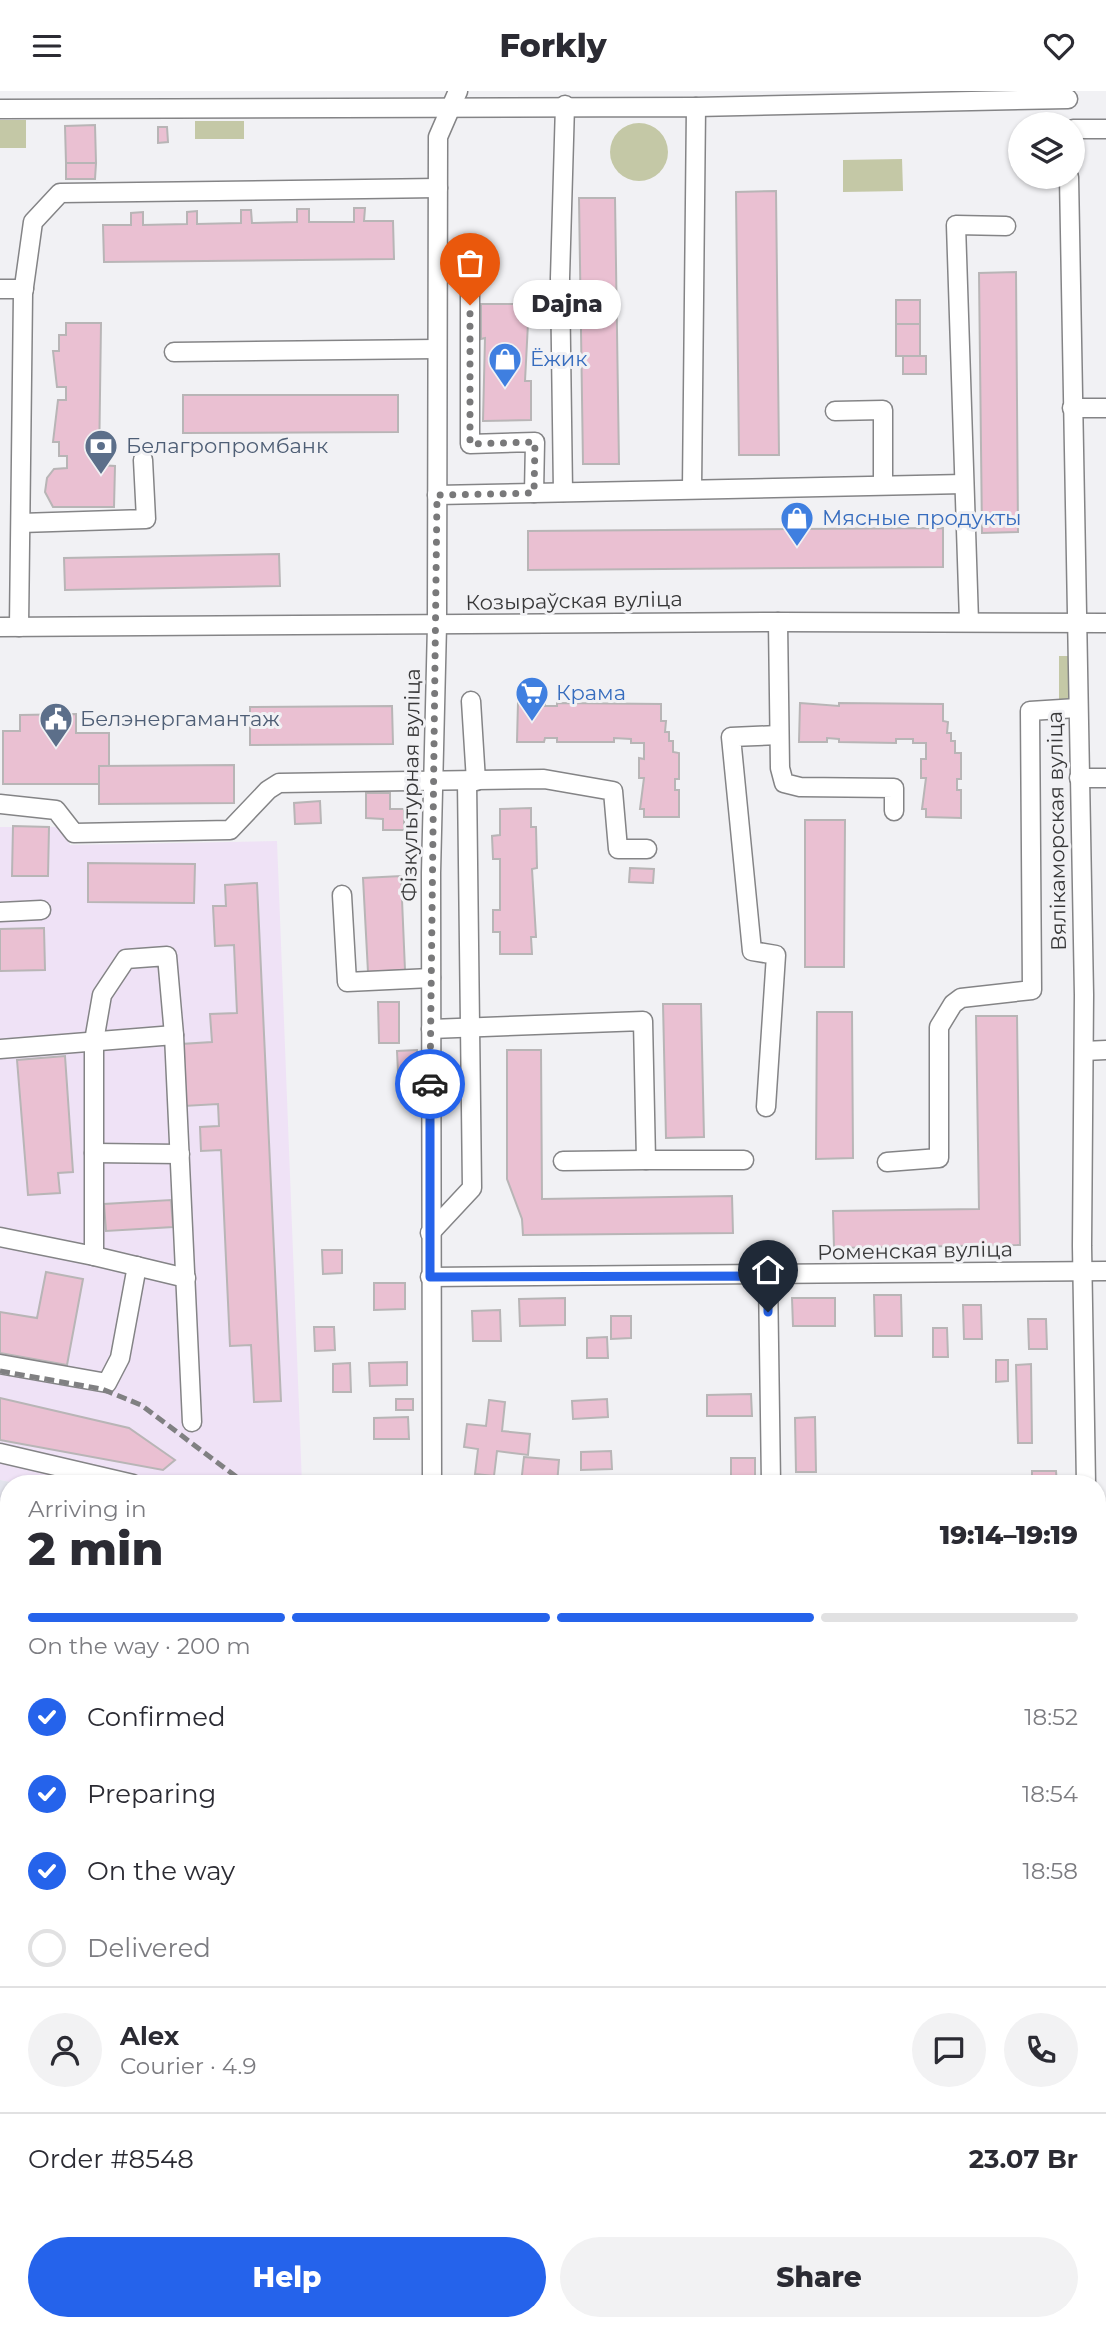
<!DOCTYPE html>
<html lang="en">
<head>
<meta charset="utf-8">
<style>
  body { margin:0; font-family:Montserrat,sans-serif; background:#f2f2f3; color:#2b2b33; height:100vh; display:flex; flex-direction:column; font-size:26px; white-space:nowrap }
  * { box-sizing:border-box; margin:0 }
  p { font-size:23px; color:#7c7c81 }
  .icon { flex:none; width:38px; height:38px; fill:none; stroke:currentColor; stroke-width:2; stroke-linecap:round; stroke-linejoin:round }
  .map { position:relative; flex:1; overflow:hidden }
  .drawer { position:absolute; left:0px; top:1384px; width:1106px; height:856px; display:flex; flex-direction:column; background:#fff; border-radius:28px 28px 0 0; box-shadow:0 2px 5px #0004 }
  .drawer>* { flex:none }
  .controls { position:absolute; left:1008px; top:21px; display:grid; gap:14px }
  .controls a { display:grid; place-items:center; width:77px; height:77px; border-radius:50%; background:#fff; box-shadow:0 2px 5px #0004; font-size:35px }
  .pin { position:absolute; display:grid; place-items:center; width:60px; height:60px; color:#fff; margin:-72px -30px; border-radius:50% 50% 50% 0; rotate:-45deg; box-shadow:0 0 7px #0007 }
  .pin .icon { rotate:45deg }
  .courier { position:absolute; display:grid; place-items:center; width:70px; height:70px; margin:-35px; border:5px solid #2563eb; border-radius:50%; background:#fff; color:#222; box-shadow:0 2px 9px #0007 }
  .bubble { position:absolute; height:49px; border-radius:24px; background:#fff; box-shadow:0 2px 5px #0004; font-size:23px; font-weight:800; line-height:49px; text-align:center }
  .summary em { font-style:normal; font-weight:800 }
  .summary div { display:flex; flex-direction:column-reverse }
  .summary { display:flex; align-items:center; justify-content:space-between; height:119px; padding:0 28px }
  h1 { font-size:46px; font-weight:800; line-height:52px }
  .bar { display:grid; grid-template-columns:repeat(4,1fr); gap:10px 7px; align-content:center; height:84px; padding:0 28px }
  .bar i { height:9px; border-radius:5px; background:#e1e1e2 }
  .bar .selected { background:#2563eb }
  .bar p { grid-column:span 4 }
  .line { display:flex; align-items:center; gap:18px; padding:0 28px; border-top:2px solid #e1e1e2 }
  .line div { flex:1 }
  .round { display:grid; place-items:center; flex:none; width:74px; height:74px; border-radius:37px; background:#f2f2f3 }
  ol { padding:0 28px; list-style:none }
  li { display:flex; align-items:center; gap:21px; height:77px }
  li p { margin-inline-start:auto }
  li .icon { padding:7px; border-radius:50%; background:#2563eb; color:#fff; stroke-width:4 }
  li:last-child { color:#7c7c81 }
  li i { width:38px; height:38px; border:4px solid #e1e1e2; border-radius:50% }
  .button { display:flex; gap:14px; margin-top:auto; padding:14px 28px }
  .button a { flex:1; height:80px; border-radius:42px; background:#2563eb; color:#fff; font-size:28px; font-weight:800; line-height:80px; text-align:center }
  .button a+a { background:#f2f2f3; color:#2b2b33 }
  header { display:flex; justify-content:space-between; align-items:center; height:91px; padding:0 28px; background:#fff; font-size:32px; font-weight:800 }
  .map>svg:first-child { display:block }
  .industrial { fill:#efe2f6 }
  .built { fill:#e3e4ed }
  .green { fill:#c4c8a6 }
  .building { fill:#eac0d2; stroke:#b8b5b6; stroke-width:2 }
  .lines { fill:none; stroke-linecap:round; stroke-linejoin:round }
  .minor-casing { stroke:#848486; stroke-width:21 }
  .major-casing { stroke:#907f4e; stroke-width:26 }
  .minor { stroke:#fff; stroke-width:18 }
  .major { stroke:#d9c99c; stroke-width:23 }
  .rail { stroke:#808082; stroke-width:5; stroke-dasharray:10 5; stroke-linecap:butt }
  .done { stroke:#79797a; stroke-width:7; stroke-dasharray:0 12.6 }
  .route { stroke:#2563eb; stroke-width:9 }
  .labels { text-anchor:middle; stroke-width:6; stroke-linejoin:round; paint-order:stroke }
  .shop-label { font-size:21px; fill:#366cbe; stroke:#f1f1f4; text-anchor:start }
  .service-label { font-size:21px; fill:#4e5e75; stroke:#f1f1f4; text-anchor:start }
  .street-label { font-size:21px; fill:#383839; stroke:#f1f1f4 }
</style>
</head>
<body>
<header><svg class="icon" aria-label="menu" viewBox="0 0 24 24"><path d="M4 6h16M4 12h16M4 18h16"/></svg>Forkly<svg class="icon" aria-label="heart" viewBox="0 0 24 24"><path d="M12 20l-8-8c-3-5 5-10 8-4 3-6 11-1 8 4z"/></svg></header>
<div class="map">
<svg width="1106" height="2239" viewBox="0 0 1106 2239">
  <rect width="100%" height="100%" fill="#f1f1f4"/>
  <polygon class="industrial" points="0,736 62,736 70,754 277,750 302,1393 20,1393 0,1389"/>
  <g class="built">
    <polygon points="0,1389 20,1393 9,1393 9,1491 0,1489"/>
    <polygon points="1097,1663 1106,1666 1106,1776 1097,1774"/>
  </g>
  <g class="green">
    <rect x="0" y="29" width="26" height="28"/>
    <rect x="195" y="30" width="49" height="18"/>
    <circle cx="639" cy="61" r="29"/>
    <polygon points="902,68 903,100 843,101 843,69"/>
    <rect x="1059" y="565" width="9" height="43"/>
    <polygon points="0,1467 9,1470 9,1499 0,1496"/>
    <polygon points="1097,1758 1106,1760 1106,1787 1097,1784"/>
    <polygon points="1106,1990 1106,2110 1097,2107 1097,2022"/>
    <polygon points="0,2089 9,2091 9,2231 401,2231 400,2239 0,2239"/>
  </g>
  <g class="building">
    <polygon points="95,34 96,72 66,72 65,35"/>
    <polygon points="158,36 167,36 168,51 158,52"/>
    <polygon points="66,72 96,72 95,88 66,88"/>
    <polygon points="776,100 779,364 739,364 736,101"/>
    <polygon points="579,107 615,107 619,373 583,373"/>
    <polygon points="354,117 365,117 364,130 393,130 394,168 104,171 103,134 131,134 131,122 143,121 143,134 187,133 187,121 197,120 197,133 241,132 241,119 251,119 252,132 297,131 297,118 309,118 309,131 354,131"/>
    <polygon points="1016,181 1018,441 982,442 979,182"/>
    <rect x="896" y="209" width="24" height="24"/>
    <polygon points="481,213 529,213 525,290 531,290 531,329 483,330 485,247 481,248"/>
    <polygon points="66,232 101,232 99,374 115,375 114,416 53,416 45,401 47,387 54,378 67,377 67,365 59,365 59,351 53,351 58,309 66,309 66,296 57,296 53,260 59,260 59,244 66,244"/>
    <rect x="896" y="233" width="24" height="32"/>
    <rect x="903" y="265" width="23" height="18"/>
    <polygon points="183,304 398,304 398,341 183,342"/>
    <polygon points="943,437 943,476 528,479 528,440"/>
    <polygon points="279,463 280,495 65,499 64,467"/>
    <polygon points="518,611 545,612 545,615 557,615 557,612 661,613 661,630 666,630 665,641 669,641 669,650 673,650 673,661 679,662 679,688 675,688 675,699 679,699 679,726 644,726 644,718 640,718 644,687 639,687 639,667 644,668 644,652 631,652 631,648 614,647 614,651 557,651 557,647 545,647 544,651 517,651"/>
    <polygon points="800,612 839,615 839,612 943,613 943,630 948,631 947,642 951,642 951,650 955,650 955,662 961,662 961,688 957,688 957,699 961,699 961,727 926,726 926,718 922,718 926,687 921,687 921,668 926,668 926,652 913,652 913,648 896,648 896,652 839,651 839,648 827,647 827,651 799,651"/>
    <polygon points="392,615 393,653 250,654 250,616"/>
    <polygon points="76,623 76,642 109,642 109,675 99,675 99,693 3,693 3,640 20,640 20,624"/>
    <polygon points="234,674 234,712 99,713 99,675"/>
    <polygon points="366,702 390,702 390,718 404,718 404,739 383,739 383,728 366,727"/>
    <polygon points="320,710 321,732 295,733 294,712"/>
    <polygon points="531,717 531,736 536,736 537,777 532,778 536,846 531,846 532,863 500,863 500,841 493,841 493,819 500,819 500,768 493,768 492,745 500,744 500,718"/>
    <polygon points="805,729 845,729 844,876 805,876"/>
    <polygon points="13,735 49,736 48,785 12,785"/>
    <polygon points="88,772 195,773 194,812 88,811"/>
    <polygon points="630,777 654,778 653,792 629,791"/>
    <polygon points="401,785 405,879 368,881 363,787"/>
    <polygon points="257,792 281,1310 254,1311 251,1254 230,1255 221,1059 201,1060 200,1036 219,1035 218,1013 184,1015 181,953 212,951 210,923 237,922 234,854 215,855 213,815 226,815 225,794"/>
    <polygon points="44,837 45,879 0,880 0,838"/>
    <polygon points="378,911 399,911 399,952 379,952"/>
    <polygon points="663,913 701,913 704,1046 666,1047"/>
    <polygon points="817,921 852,921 853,1067 816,1068"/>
    <polygon points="976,925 1017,925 1020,1154 834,1157 833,1120 979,1118"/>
    <polygon points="417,959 417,981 398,981 397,960"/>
    <polygon points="507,959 541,959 542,1108 732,1105 733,1142 523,1144 522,1128 507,1088"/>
    <polygon points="65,965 73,1081 58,1082 60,1102 28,1104 17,969"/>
    <polygon points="171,1109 173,1136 106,1140 104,1113"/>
    <polygon points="322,1159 342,1159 342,1182 323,1183"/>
    <polygon points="46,1181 83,1188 67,1274 0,1262 0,1221 37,1227"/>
    <polygon points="374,1192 405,1192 405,1218 374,1219"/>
    <polygon points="874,1204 901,1204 902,1245 875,1245"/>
    <polygon points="565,1207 565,1234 520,1235 519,1208"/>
    <polygon points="792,1207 835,1207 835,1235 793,1235"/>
    <polygon points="963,1214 981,1214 982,1248 964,1248"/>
    <polygon points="500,1219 501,1250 473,1250 472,1220"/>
    <polygon points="611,1225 631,1225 631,1247 611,1248"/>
    <polygon points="1028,1228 1046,1228 1047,1258 1029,1258"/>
    <polygon points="314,1236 334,1236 335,1259 315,1260"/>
    <polygon points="933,1237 947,1237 948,1266 933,1266"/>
    <polygon points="607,1246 608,1267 587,1267 587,1247"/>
    <polygon points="996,1269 1008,1269 1008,1290 996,1291"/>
    <polygon points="407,1271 407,1294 370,1295 369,1272"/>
    <polygon points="350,1272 351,1301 333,1301 333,1273"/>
    <polygon points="1031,1273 1032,1352 1018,1352 1016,1274"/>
    <polygon points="751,1303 752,1325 707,1325 707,1304"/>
    <polygon points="0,1307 129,1337 175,1369 163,1379 0,1349"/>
    <rect x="396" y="1308" width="17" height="11"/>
    <polygon points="607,1308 608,1326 573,1328 572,1310"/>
    <polygon points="489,1309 505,1311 502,1340 530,1343 528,1364 497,1360 494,1385 475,1383 478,1358 464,1356 467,1333 486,1335"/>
    <polygon points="408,1326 409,1348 374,1348 374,1327"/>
    <polygon points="815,1326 816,1381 796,1381 795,1327"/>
    <polygon points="611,1360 612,1378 581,1379 581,1361"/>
    <polygon points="524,1366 559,1369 557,1393 521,1393"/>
    <rect x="731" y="1367" width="24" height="26"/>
    <polygon points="1032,1380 1056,1380 1057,1393 1032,1393"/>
    <polygon points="1097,1625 1106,1628 1106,1649 1097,1647"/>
    <polygon points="0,1989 9,1990 9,2048 0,2048"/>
    <polygon points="474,2231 527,2231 527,2239 473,2239"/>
    <polygon points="731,2231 807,2231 802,2239 726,2239"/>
  </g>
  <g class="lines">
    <defs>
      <g id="minor">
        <polyline points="696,16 1068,8"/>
        <polyline points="0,18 696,16 692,398"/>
        <polyline points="1073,38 1106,38"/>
        <polyline points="1069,86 1084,904 1082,1155 1086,1393"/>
        <polyline points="470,186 470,353 535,351 534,402 964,393"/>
        <polyline points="0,198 24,198"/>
        <polyline points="174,261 437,258"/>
        <polyline points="1072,317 1106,317"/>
        <polyline points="835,320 883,319 883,394"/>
        <polyline points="563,401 560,187 565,14"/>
        <polyline points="437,404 534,402"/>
        <polyline points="21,432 146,428 143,369"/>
        <polyline points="969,530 956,134 1006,135"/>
        <polyline points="778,531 780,677 784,692 800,696 894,697 894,720"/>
        <polyline points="0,536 778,531 1106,532"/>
        <polyline points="19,536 23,203 33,131 60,102 438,97"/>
        <polyline points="471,610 476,690"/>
        <polyline points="1079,687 1106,687"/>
        <polyline points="0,713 56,719 74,742 230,739 268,699 279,692 544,688 613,700 618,758 647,758"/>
        <polyline points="342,804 347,891 431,887"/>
        <polyline points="0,821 41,819"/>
        <polyline points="431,938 643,930 646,1069 744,1069"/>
        <polyline points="0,958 174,944 192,1331"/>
        <polyline points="1084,960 1106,959"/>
        <polyline points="766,1016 776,864 752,860 731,646 779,644"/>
        <polyline points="94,1062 180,1063"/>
        <polyline points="563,1070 646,1069"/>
        <polyline points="887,1071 939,1067 939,936 953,913 961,907 1032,899 1030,620 1077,617"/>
        <polyline points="430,1142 472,1097 467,690"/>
        <polyline points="0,1146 94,1165 94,950 102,904 126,868 167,865 174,944"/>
        <polyline points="94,1165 186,1187"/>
        <polyline points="768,1185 771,1393"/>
        <polyline points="430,1186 1106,1180"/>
        <polyline points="0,1273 107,1292 120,1267 137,1175"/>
        <polyline points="0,1362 133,1393"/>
        <polyline points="432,1393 431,782 437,534 438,46 458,0"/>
        <polyline points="1097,1605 1106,1608"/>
        <polyline points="1097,2146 1106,2148"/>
        <polyline points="413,2239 414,2231"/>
        <polyline points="1066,2239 1067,2234"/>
      </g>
      <g id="major">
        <polyline points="0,1526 9,1528"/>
        <polyline points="0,1579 9,1582"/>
        <polyline points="1097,1828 1106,1830"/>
        <polyline points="1097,1879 1106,1882"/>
        <polyline points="924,2239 928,2231"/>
        <polyline points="964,2239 968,2231"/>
      </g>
    </defs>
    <use href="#minor" class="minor-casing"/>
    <use href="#major" class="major-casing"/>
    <use href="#minor" class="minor"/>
    <use href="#major" class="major"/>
    <g class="rail">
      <polyline points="0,1280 102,1298 141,1314 246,1393"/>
      <polyline points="0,1417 9,1419"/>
      <polyline points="0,1437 9,1439"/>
      <polyline points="1097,1683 1106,1686"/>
      <polyline points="1097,1714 1106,1717"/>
    </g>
  </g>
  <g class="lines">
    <polyline class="done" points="430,993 437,404 534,402 535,351 470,353 470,214"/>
    <polyline class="route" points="430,993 430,1186 768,1185 768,1221"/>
  </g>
  <defs>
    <symbol id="shop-pin" viewBox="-11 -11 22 30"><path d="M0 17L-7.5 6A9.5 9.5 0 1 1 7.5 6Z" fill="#3f7fe0" stroke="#f1f1f4"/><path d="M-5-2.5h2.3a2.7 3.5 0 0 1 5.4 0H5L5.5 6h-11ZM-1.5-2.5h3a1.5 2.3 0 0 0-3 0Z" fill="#fff"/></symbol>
    <symbol id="bank-pin" viewBox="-11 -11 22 30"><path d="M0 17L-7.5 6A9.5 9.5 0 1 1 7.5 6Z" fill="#5c6f8a" stroke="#f1f1f4"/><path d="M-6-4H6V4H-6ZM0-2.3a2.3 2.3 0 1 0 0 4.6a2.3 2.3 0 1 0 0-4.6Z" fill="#fff"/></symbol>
    <symbol id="supermarket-pin" viewBox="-11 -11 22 30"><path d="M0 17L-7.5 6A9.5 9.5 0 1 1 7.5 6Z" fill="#3f7fe0" stroke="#f1f1f4"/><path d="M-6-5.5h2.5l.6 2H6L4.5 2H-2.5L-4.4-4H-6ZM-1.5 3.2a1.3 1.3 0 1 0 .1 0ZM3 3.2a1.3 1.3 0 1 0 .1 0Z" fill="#fff"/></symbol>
    <symbol id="civic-pin" viewBox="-11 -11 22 30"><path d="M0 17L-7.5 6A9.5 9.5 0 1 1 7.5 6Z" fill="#5c6f8a" stroke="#f1f1f4"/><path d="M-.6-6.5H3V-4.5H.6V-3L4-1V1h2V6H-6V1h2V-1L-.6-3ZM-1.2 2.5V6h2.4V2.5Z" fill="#fff"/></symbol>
  </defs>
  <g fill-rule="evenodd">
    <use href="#shop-pin" x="486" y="249" width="38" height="52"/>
    <use href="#bank-pin" x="82" y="336" width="38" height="52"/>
    <use href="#shop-pin" x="778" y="408" width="38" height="52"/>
    <use href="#supermarket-pin" x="513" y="583" width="38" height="52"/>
    <use href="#civic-pin" x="37" y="609" width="38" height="52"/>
  </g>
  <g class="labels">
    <g class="shop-label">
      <text x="530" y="275">Ёжик</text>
      <text x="822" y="434">Мясные продукты</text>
      <text x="556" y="609">Крама</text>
    </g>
    <g class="service-label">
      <text x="126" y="362">Белагропромбанк</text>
      <text x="80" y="635">Белэнергамантаж</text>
    </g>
    <g class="street-label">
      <text transform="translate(574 510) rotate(-1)" y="7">Козыраўская вуліца</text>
      <text transform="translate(411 694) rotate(-89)" y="7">Фізкультурная вуліца</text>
      <text transform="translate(1057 740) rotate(-91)" y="7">Вялікаморская вуліца</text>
      <text transform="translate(915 1160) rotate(-1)" y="7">Роменская вуліца</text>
    </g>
  </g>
</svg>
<div class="controls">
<a><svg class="icon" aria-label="layers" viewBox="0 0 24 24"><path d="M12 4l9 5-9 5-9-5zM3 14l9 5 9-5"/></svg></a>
</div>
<div class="pin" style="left:470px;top:214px;background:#ea580c"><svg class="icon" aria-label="bag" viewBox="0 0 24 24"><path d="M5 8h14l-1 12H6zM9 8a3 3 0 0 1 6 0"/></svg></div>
<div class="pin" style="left:768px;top:1221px;background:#1f2937"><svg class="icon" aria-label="home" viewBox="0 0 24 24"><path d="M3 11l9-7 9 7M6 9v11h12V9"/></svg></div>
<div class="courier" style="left:430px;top:993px"><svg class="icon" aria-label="car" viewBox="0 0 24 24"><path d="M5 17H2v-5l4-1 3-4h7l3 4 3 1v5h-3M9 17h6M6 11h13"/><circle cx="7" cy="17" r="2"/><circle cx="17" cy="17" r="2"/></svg></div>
<div class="bubble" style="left:513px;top:189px;width:108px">Dajna</div>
<section class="drawer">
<div class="summary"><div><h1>2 min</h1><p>Arriving in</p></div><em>19:14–19:19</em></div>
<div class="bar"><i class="selected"></i><i class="selected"></i><i class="selected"></i><i></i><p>On the way · 200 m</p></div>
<ol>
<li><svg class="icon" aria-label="check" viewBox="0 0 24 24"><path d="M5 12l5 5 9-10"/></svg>Confirmed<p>18:52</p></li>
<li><svg class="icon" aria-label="check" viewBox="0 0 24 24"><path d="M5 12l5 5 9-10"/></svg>Preparing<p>18:54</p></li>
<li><svg class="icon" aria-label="check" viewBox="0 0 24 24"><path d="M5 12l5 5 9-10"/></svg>On the way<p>18:58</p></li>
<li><i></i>Delivered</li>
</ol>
<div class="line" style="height:126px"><a class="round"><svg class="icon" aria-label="person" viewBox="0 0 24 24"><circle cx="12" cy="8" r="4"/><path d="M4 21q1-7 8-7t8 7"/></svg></a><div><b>Alex</b><p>Courier · 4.9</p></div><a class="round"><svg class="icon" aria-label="chat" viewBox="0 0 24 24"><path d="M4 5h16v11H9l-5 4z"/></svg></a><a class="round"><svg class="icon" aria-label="phone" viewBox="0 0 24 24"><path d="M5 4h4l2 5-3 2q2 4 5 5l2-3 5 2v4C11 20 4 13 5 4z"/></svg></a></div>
<div class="line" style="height:91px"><div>Order #8548</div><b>23.07 Br</b></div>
<div class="button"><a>Help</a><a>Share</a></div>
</section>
</div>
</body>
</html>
